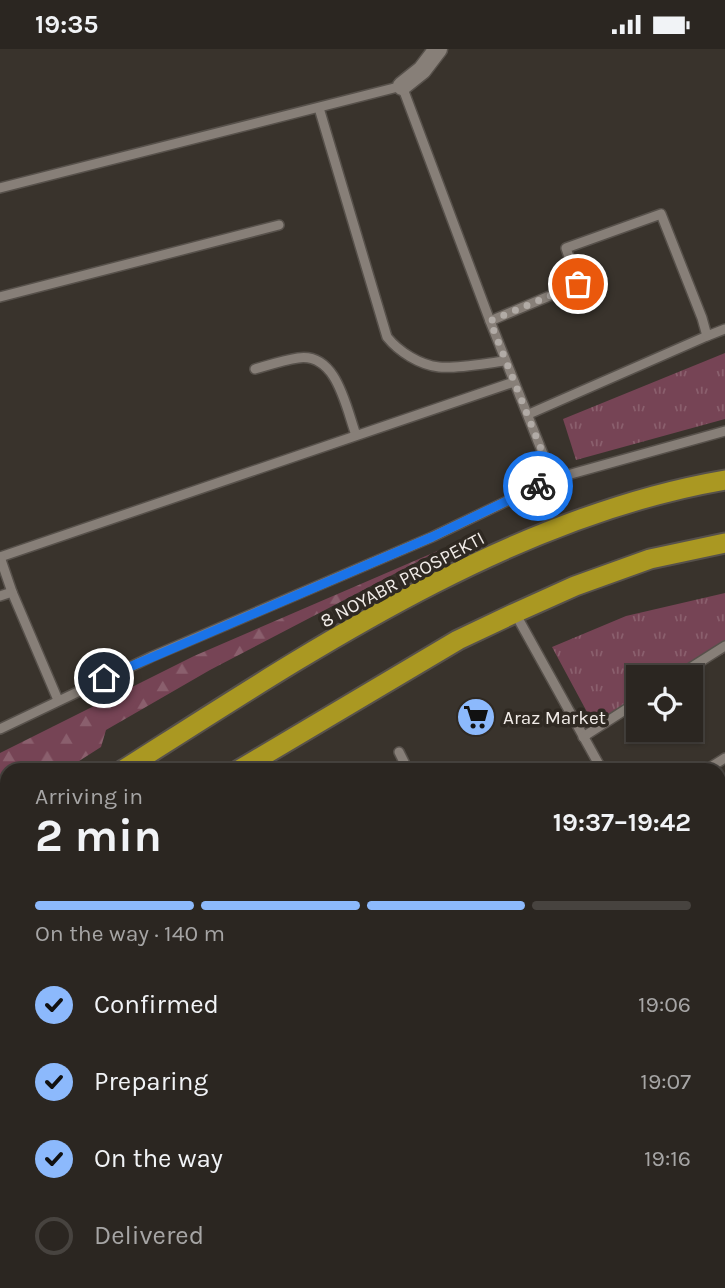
<!DOCTYPE html>
<html lang="en">
<head>
<meta charset="utf-8">
<style>
  body { margin:0; font-family:Karla,sans-serif; background:#37322e; color:#f1f3f6; height:100vh; display:flex; flex-direction:column; font-size:26px; white-space:nowrap }
  * { box-sizing:border-box; margin:0 }
  p { font-size:23px; color:#a6a5a5 }
  .icon { flex:none; width:38px; height:38px; fill:none; stroke:currentColor; stroke-width:2; stroke-linecap:round; stroke-linejoin:round }
  .map { position:relative; flex:1; overflow:hidden }
  .side { position:absolute; left:0px; top:714px; width:726px; height:525px; display:flex; flex-direction:column; background:#2b2621; border-radius:21px 21px 0 0; box-shadow:0 2px 5px #0004,0 0 0 2px #47433f }
  .side>* { flex:none }
  .tools { position:absolute; left:626px; top:616px; display:grid; gap:14px }
  .tools a { display:grid; place-items:center; width:77px; height:77px; border-radius:0px; background:#2b2621; box-shadow:0 2px 5px #0004,0 0 0 2px #47433f; font-size:35px }
  .pin { position:absolute; display:grid; place-items:center; width:60px; height:60px; color:#fff; margin:-30px; border:4px solid #fff; border-radius:50%; box-shadow:0 2px 7px #0007 }
  .courier { position:absolute; display:grid; place-items:center; width:70px; height:70px; margin:-35px; border:5px solid #1a73e8; border-radius:50%; background:#fff; color:#222; box-shadow:0 2px 9px #0007 }
  .headline em { font-style:normal; font-weight:700 }
  .headline div { display:flex; flex-direction:column-reverse }
  .headline { display:flex; align-items:center; justify-content:space-between; height:119px; padding:0 35px }
  h1 { font-size:46px; font-weight:700; line-height:52px }
  .bar { display:grid; grid-template-columns:repeat(4,1fr); gap:10px 7px; align-content:center; height:84px; padding:0 35px }
  .bar i { height:9px; border-radius:5px; background:#47433f }
  .bar .current { background:#8cb9fc }
  .bar p { grid-column:span 4 }
  ol { padding:0 35px; list-style:none }
  li { display:flex; align-items:center; gap:21px; height:77px }
  li p { margin-inline-start:auto }
  li .icon { padding:7px; border-radius:50%; background:#8cb9fc; color:#111; stroke-width:4 }
  li:last-child { color:#a6a5a5 }
  li i { width:38px; height:38px; border:4px solid #47433f; border-radius:50% }
  .status { display:flex; justify-content:space-between; align-items:center; height:49px; padding:0 35px; background:#2b2621; direction:ltr }
  .status svg { height:19px; fill:currentColor }
  .map>svg:first-child { display:block }
  .forest { fill:url(#forest-firs) }
  .park { fill:url(#park-tufts) }
  .lines { fill:none; stroke-linecap:round; stroke-linejoin:round }
  .service-casing { stroke:#57514b; stroke-width:12 }
  .minor-casing { stroke:#57514b; stroke-width:21 }
  .trunk-casing { stroke:#57514b; stroke-width:23 }
  .service { stroke:#877f78; stroke-width:9 }
  .minor { stroke:#877f78; stroke-width:18 }
  .trunk { stroke:#aa9822; stroke-width:19 }
  .done { stroke:#b1aba6; stroke-width:7; stroke-dasharray:0 12.6 }
  .route { stroke:#1a73e8; stroke-width:9 }
  .labels { text-anchor:middle; stroke-width:7; stroke-linejoin:round; paint-order:stroke }
  .street-label { font-size:19px; fill:#f1ece8; stroke:#2f2922 }
  .poi-label { font-size:19px; fill:#f1ece8; stroke:#2f2922; text-anchor:start }
</style>
</head>
<body>
<div class="status"><b>19:35</b><svg viewBox="0 0 49 12"><path d="M0 12V9h3v3zM5 12V6h3v6zM10 12V3h3v9zM15 12V0h3v12zM26 1h20v11H26zM47 4h2v5h-2z"/></svg></div>
<div class="map">
<svg width="725" height="1239" viewBox="0 0 725 1239">
  <defs>
    <pattern id="forest-firs" width="22" height="20" patternUnits="userSpaceOnUse" patternTransform="scale(1.75)"><rect width="22" height="20" fill="#764455"/><path d="M5 1l3.5 6h-7zM16 11l3.5 6h-7z" fill="#8a5f6d"/></pattern>
    <pattern id="park-tufts" width="24" height="20" patternUnits="userSpaceOnUse" patternTransform="scale(1.75)"><rect width="24" height="20" fill="#764455"/><path d="M3 7l-1-3M5 7V3M7 7l1-3M15 17l-1-3M17 17v-4M19 17l1-3" fill="none" stroke="#8a5f6d"/></pattern>
  </defs>
  <rect width="100%" height="100%" fill="#39332c"/>
  <polygon class="forest" points="442,500 210,621 106,681 101,698 65,721 7,721 7,759 0,763 0,704 194,607"/>
  <g class="park">
    <polygon points="725,304 725,370 576,411 563,370"/>
    <polygon points="725,544 725,604 682,628 639,628 639,652 594,676 552,598 626,567"/>
  </g>
  <g class="lines">
    <defs>
      <g id="service">
        <path d="M319,59L387,288C399,303 420,316 439,318C456,320 487,314 505,312"/>
        <polyline points="0,139 402,37 490,272"/>
        <polyline points="0,248 279,176"/>
        <path d="M255,320C269,316 284,311 298,309C337,303 346,359 356,386"/>
        <polyline points="529,365 707,287"/>
        <polyline points="553,430 490,272 578,235 566,199 661,165 702,269 707,287 725,280"/>
        <polyline points="0,508 514,333"/>
        <polyline points="0,508 12,543 58,651"/>
        <polyline points="0,547 12,543"/>
        <polyline points="515,564 602,721"/>
        <polyline points="676,628 725,597"/>
        <polyline points="0,680 151,608 432,488 553,430 725,382"/>
        <polyline points="583,688 639,652"/>
        <polyline points="399,703 408,721"/>
        <polyline points="706,721 725,709"/>
        <polyline points="719,785 725,796"/>
        <polyline points="719,1001 725,999"/>
        <polyline points="0,1021 7,1018"/>
        <polyline points="719,1071 725,1065"/>
        <polyline points="0,1115 7,1111"/>
        <polyline points="171,1232 174,1239"/>
        <polyline points="367,1232 375,1239"/>
        <polyline points="292,1239 304,1232"/>
        <polyline points="570,1239 576,1232"/>
      </g>
      <polyline id="minor" points="402,37 422,21 438,0"/>
      <g id="trunk">
        <path d="M123,721C306,605 508,468 725,431"/>
        <polyline points="239,721 458,591 515,564 575,537 650,510 725,494"/>
        <polyline points="0,799 7,795"/>
        <polyline points="0,874 7,869"/>
      </g>
    </defs>
    <use href="#service" class="service-casing"/>
    <use href="#minor" class="minor-casing"/>
    <use href="#trunk" class="trunk-casing"/>
    <use href="#service" class="service"/>
    <use href="#minor" class="minor"/>
    <use href="#trunk" class="trunk"/>
  </g>
  <g class="lines">
    <polyline class="done" points="538,437 553,430 490,272 578,235"/>
    <polyline class="route" points="104,629 432,488 538,437"/>
  </g>
  <defs>
    <symbol id="supermarket-disc" viewBox="-11 -11 22 22"><circle r="9.5" fill="#8cb9fc" stroke="#2f2922"/><path d="M-6-5.5h2.5l.6 2H6L4.5 2H-2.5L-4.4-4H-6ZM-1.5 3.2a1.3 1.3 0 1 0 .1 0ZM3 3.2a1.3 1.3 0 1 0 .1 0Z" fill="#111"/></symbol>
  </defs>
  <g fill-rule="evenodd">
    <use href="#supermarket-disc" x="454" y="646" width="44" height="44"/>
  </g>
  <g class="labels">
    <g class="street-label">
      <text transform="translate(402 530) rotate(-28)" y="7">8 NOYABR PROSPEKTI</text>
    </g>
    <g class="poi-label">
      <text x="503" y="675">Araz Market</text>
    </g>
  </g>
</svg>
<div class="tools">
<a><svg class="icon" aria-label="locate" viewBox="0 0 24 24"><circle cx="12" cy="12" r="6"/><path d="M12 2v4M12 18v4M2 12h4M18 12h4"/></svg></a>
</div>
<div class="pin" style="left:578px;top:235px;background:#ea580c"><svg class="icon" aria-label="bag" viewBox="0 0 24 24"><path d="M5 8h14l-1 12H6zM9 8a3 3 0 0 1 6 0"/></svg></div>
<div class="pin" style="left:104px;top:629px;background:#1f2937"><svg class="icon" aria-label="home" viewBox="0 0 24 24"><path d="M3 11l9-7 9 7M6 9v11h12V9"/></svg></div>
<div class="courier" style="left:538px;top:437px"><svg class="icon" aria-label="bike" viewBox="0 0 24 24"><circle cx="6" cy="16" r="4"/><circle cx="18" cy="16" r="4"/><path d="M6 16l4-8h5l3 8M10 8l3 8H6M13 5h3"/></svg></div>
<section class="side">
<div class="headline"><div><h1>2 min</h1><p>Arriving in</p></div><em>19:37–19:42</em></div>
<div class="bar"><i class="current"></i><i class="current"></i><i class="current"></i><i></i><p>On the way · 140 m</p></div>
<ol>
<li><svg class="icon" aria-label="check" viewBox="0 0 24 24"><path d="M5 12l5 5 9-10"/></svg>Confirmed<p>19:06</p></li>
<li><svg class="icon" aria-label="check" viewBox="0 0 24 24"><path d="M5 12l5 5 9-10"/></svg>Preparing<p>19:07</p></li>
<li><svg class="icon" aria-label="check" viewBox="0 0 24 24"><path d="M5 12l5 5 9-10"/></svg>On the way<p>19:16</p></li>
<li><i></i>Delivered</li>
</ol>
</section>
</div>
</body>
</html>
